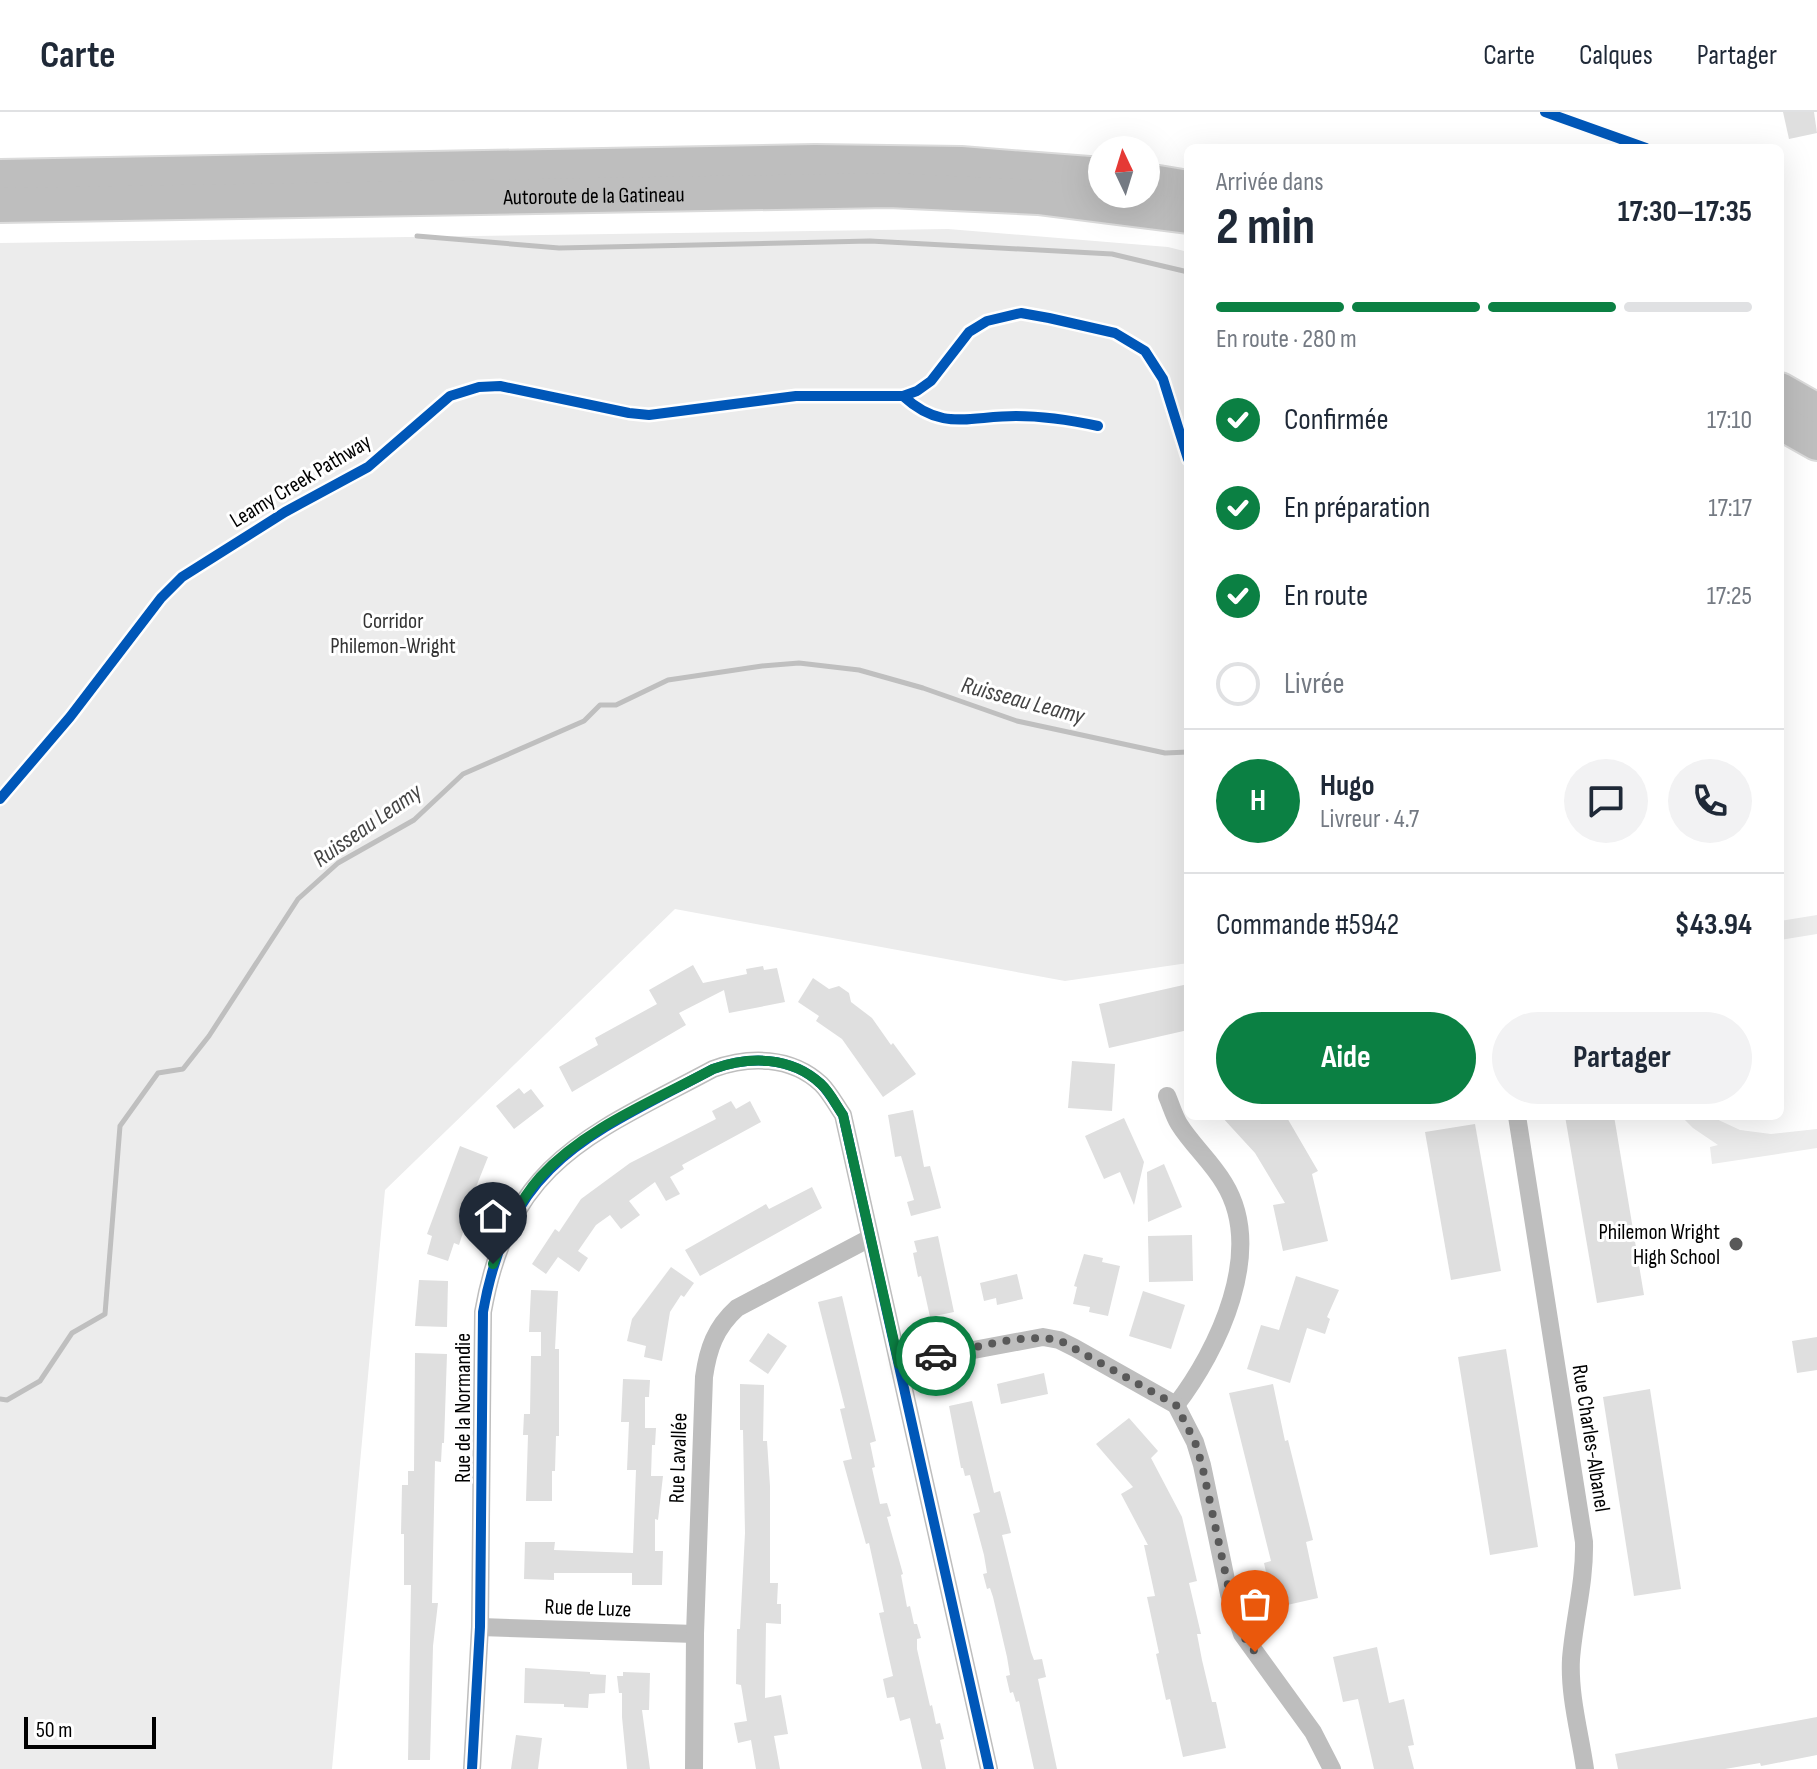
<!DOCTYPE html>
<html lang="fr">
<head>
<meta charset="utf-8">
<style>
  body { margin:0; font-family:"Sofia Sans Condensed",sans-serif; background:#f2f2f3; color:#1f2937; height:100vh; display:flex; flex-direction:column; font-size:30px; white-space:nowrap }
  * { box-sizing:border-box; margin:0 }
  p { font-size:26px; color:#747a83 }
  .icon { flex:none; width:44px; height:44px; fill:none; stroke:currentColor; stroke-width:2; stroke-linecap:round; stroke-linejoin:round }
  .map { position:relative; flex:1; overflow:hidden }
  .drawer { position:absolute; left:1184px; top:32px; width:600px; height:976px; display:flex; flex-direction:column; background:#fff; border-radius:12px; box-shadow:0 8px 32px #0002 }
  .drawer>* { flex:none }
  .needle { width:52px; rotate:356deg }
  .fabs { position:absolute; left:1088px; top:24px; display:grid; gap:16px }
  .fabs a { display:grid; place-items:center; width:72px; height:72px; border-radius:50%; background:#fff; box-shadow:0 8px 32px #0002; font-size:40px }
  .scale { position:absolute; left:24px; bottom:20px; width:132px; box-sizing:border-box; padding-left:8px; border:4px solid #000; border-top:0; font-size:22px; line-height:28px; white-space:nowrap; color:#000; -webkit-text-stroke:6px #fff; paint-order:stroke }
  .pin { position:absolute; display:grid; place-items:center; width:68px; height:68px; color:#fff; margin:-82px -34px; border-radius:50% 50% 50% 0; rotate:-45deg; box-shadow:0 0 8px #0007 }
  .pin .icon { rotate:45deg }
  .courier { position:absolute; display:grid; place-items:center; width:80px; height:80px; margin:-40px; border:6px solid #0b8043; border-radius:50%; background:#fff; color:#222; box-shadow:0 2px 10px #0007 }
  .overview em { font-style:normal; font-weight:700 }
  .overview div { display:flex; flex-direction:column-reverse }
  .overview { display:flex; align-items:center; justify-content:space-between; height:136px; padding:0 32px }
  h1 { font-size:52px; font-weight:700; line-height:60px }
  .bar { display:grid; grid-template-columns:repeat(4,1fr); gap:12px 8px; align-content:center; height:96px; padding:0 32px }
  .bar i { height:10px; border-radius:6px; background:#e0e1e3 }
  .bar .active { background:#0b8043 }
  .bar p { grid-column:span 4 }
  .line { display:flex; align-items:center; gap:20px; padding:0 32px; border-top:2px solid #e0e1e3 }
  .line div { flex:1 }
  .round { display:grid; place-items:center; flex:none; width:84px; height:84px; border-radius:42px; background:#f2f2f3 }
  ol { padding:0 32px; list-style:none }
  li { display:flex; align-items:center; gap:24px; height:88px }
  li p { margin-inline-start:auto }
  li .icon { padding:8px; border-radius:50%; background:#0b8043; color:#fff; stroke-width:4 }
  li:last-child { color:#747a83 }
  li i { width:44px; height:44px; border:4px solid #e0e1e3; border-radius:50% }
  .primary-button { display:flex; gap:16px; margin-top:auto; padding:16px 32px }
  .primary-button a { flex:1; height:92px; border-radius:48px; background:#0b8043; color:#fff; font-size:32px; font-weight:700; line-height:92px; text-align:center }
  .primary-button a+a { background:#f2f2f3; color:#1f2937 }
  header { display:flex; align-items:center; gap:48px; box-sizing:border-box; height:112px; padding:0 40px; background:#fff; border-bottom:2px solid #e0e1e3 }
  header strong { font-size:38px }
  nav { display:flex; gap:44px; margin-inline-start:auto; font-size:28px }
  .map>svg:first-child { display:block }
  .green { fill:#ececec }
  .lines { fill:none; stroke-linecap:round; stroke-linejoin:round }
  .stream { stroke:#bfbfbf; stroke-width:5 }
  .building { fill:#dfdfdf }
  .motorway-casing { stroke:#dbdbdb; stroke-width:38 }
  .minor { stroke:#bebebe; stroke-width:18 }
  .motorway { stroke:#bebebe; stroke-width:34 }
  .cycleway-casing { stroke:#fff; stroke-width:15 }
  .cycleway { stroke:#0057b8; stroke-width:10 }
  .done { stroke:#595959; stroke-width:8; stroke-dasharray:0 14.4 }
  .route { stroke:#0b8043; stroke-width:10 }
  .poi-dot { fill:#595959; stroke:#fff; stroke-width:3 }
  .labels { text-anchor:middle; stroke-width:6; stroke-linejoin:round; paint-order:stroke }
  .street-label { font-size:22px; fill:#000; stroke:#fff }
  .park-label { font-size:22px; fill:#333; stroke:#fff }
  .poi-label { font-size:22px; fill:#000; stroke:#fff; text-anchor:end }
  .water-label { font-size:24px; font-style:italic; fill:#444; stroke:#fff }
</style>
</head>
<body>
<header>
<strong>Carte</strong>
<nav><a>Carte</a><a>Calques</a><a>Partager</a></nav>
</header>
<div class="map">
<svg width="1817" height="1657" viewBox="0 0 1817 1657">
  <rect width="100%" height="100%" fill="#fff"/>
  <g class="green">
    <polygon points="948,117 1168,135 1188,140 1188,851 1065,869 675,797 385,1078 332,1657 0,1657 0,131"/>
    <polygon points="1817,803 1817,822 1780,828 1780,809"/>
    <polygon points="1681,1004 1710,1004 1740,1018 1771,1022 1817,1017 1817,1036 1712,1052 1710,1035 1718,1033 1693,1016"/>
  </g>
  <g class="lines">
    <g class="stream">
      <polyline points="417,124 559,136 870,129 1112,142 1188,160"/>
      <polyline points="0,1287 7,1288 40,1269 72,1221 105,1202 120,1014 158,961 183,957 209,924 298,787 338,751 414,708 463,662 584,609 600,593 616,593 668,568 762,554 799,551 859,558 923,576 1017,609 1165,641 1188,640"/>
    </g>
  </g>
  <g class="building">
    <polygon points="1783,0 1814,0 1817,21 1789,27"/>
    <polygon points="693,853 703,871 747,862 746,857 763,854 764,858 777,856 785,890 729,901 724,878 679,901 686,913 572,980 559,955 598,933 595,926 657,892 649,878"/>
    <polygon points="813,866 829,877 839,874 849,881 851,890 872,906 891,933 893,931 916,962 883,985 842,927 816,909 819,904 798,890"/>
    <polygon points="1188,872 1188,918 1109,936 1099,892"/>
    <polygon points="1072,949 1115,952 1112,999 1068,996"/>
    <polygon points="519,976 524,982 531,977 544,994 514,1017 496,994"/>
    <polygon points="731,989 736,997 750,989 761,1010 682,1053 684,1057 670,1065 680,1082 666,1089 655,1070 629,1089 640,1103 621,1117 610,1103 596,1113 578,1139 588,1146 579,1160 558,1145 546,1162 532,1152 555,1117 559,1120 581,1087 630,1051 716,1007 712,999"/>
    <polygon points="913,998 924,1055 930,1054 941,1096 911,1104 907,1090 914,1088 901,1044 895,1045 888,1003"/>
    <polygon points="1221,1004 1286,1004 1318,1059 1312,1062 1328,1129 1283,1139 1273,1093 1285,1091 1255,1041"/>
    <polygon points="1565,1004 1614,1004 1644,1183 1597,1191"/>
    <polygon points="1124,1006 1144,1050 1134,1093 1120,1060 1104,1067 1085,1024"/>
    <polygon points="1475,1012 1501,1159 1451,1168 1425,1020"/>
    <polygon points="460,1034 488,1045 462,1110 466,1111 459,1133 454,1131 448,1149 427,1142 432,1124 427,1122"/>
    <polygon points="1164,1052 1182,1095 1148,1110 1147,1060"/>
    <polygon points="812,1075 822,1096 700,1164 685,1138 766,1092 769,1097"/>
    <polygon points="1192,1123 1193,1169 1149,1170 1148,1124"/>
    <polygon points="938,1124 954,1200 930,1205 921,1164 918,1165 913,1141 917,1140 914,1129"/>
    <polygon points="1084,1142 1103,1146 1102,1150 1120,1154 1108,1204 1089,1200 1090,1195 1073,1192 1077,1175 1074,1174"/>
    <polygon points="671,1155 694,1171 684,1185 681,1183 670,1200 662,1249 644,1245 646,1234 627,1229 632,1207"/>
    <polygon points="1017,1162 1023,1187 997,1193 996,1186 984,1189 980,1171"/>
    <polygon points="1296,1164 1339,1178 1327,1205 1330,1207 1325,1222 1307,1216 1290,1271 1247,1257 1261,1213 1279,1218"/>
    <polygon points="419,1168 448,1169 447,1215 415,1214"/>
    <polygon points="531,1178 558,1179 555,1237 559,1237 559,1324 556,1324 555,1359 552,1359 552,1389 526,1389 528,1323 523,1323 524,1302 530,1302 531,1244 541,1244 541,1220 529,1220"/>
    <polygon points="1143,1179 1185,1193 1171,1237 1129,1224"/>
    <polygon points="842,1184 876,1329 870,1331 875,1355 872,1356 880,1392 887,1391 891,1404 887,1405 903,1462 901,1463 907,1495 910,1494 914,1512 917,1512 921,1526 917,1527 917,1537 930,1594 932,1593 936,1612 940,1611 944,1627 940,1628 946,1657 922,1657 910,1606 900,1609 894,1585 887,1586 883,1567 893,1564 879,1501 884,1500 869,1431 866,1432 843,1349 852,1347 840,1297 845,1296 818,1190"/>
    <polygon points="768,1221 787,1234 768,1262 749,1249"/>
    <polygon points="1817,1225 1817,1258 1797,1261 1792,1229"/>
    <polygon points="1506,1237 1538,1435 1490,1443 1458,1245"/>
    <polygon points="415,1241 447,1242 444,1331 442,1331 441,1350 435,1349 432,1491 438,1491 433,1534 430,1648 408,1648 411,1473 404,1473 404,1422 401,1422 402,1373 408,1373 408,1359 414,1359"/>
    <polygon points="1044,1261 1048,1282 1001,1292 997,1272"/>
    <polygon points="623,1267 650,1268 649,1285 645,1285 645,1316 656,1316 655,1333 652,1333 651,1364 663,1364 658,1408 655,1407 655,1439 663,1439 662,1473 632,1473 632,1461 554,1461 554,1468 524,1467 525,1430 555,1430 554,1438 633,1441 636,1358 627,1358 629,1310 621,1310"/>
    <polygon points="740,1272 764,1273 763,1329 767,1329 770,1374 770,1471 778,1471 777,1492 781,1492 781,1512 766,1511 765,1586 781,1583 788,1622 774,1624 780,1657 756,1657 751,1628 738,1631 734,1611 747,1609 741,1573 736,1572 737,1517 740,1517 745,1421 743,1318 740,1318"/>
    <polygon points="1273,1272 1285,1329 1288,1328 1313,1428 1306,1430 1318,1486 1274,1496 1264,1451 1271,1449 1229,1281"/>
    <polygon points="1650,1277 1681,1477 1634,1484 1603,1285"/>
    <polygon points="972,1289 994,1381 1000,1379 1011,1421 1002,1423 1031,1540 1034,1548 1042,1547 1046,1565 1038,1567 1057,1657 1034,1657 1019,1589 1016,1590 1013,1580 1010,1581 1006,1564 1010,1563 1007,1545 993,1485 990,1476 987,1477 983,1462 987,1461 984,1443 973,1402 980,1400 970,1363 965,1364 963,1356 961,1356 949,1294"/>
    <polygon points="1129,1306 1158,1339 1151,1346 1182,1405 1197,1469 1189,1471 1201,1522 1197,1522 1202,1548 1212,1590 1216,1590 1226,1636 1183,1645 1170,1587 1166,1588 1156,1542 1159,1541 1147,1485 1155,1484 1144,1433 1148,1433 1121,1382 1133,1375 1096,1332"/>
    <polygon points="1377,1535 1389,1591 1404,1587 1414,1633 1408,1634 1414,1657 1374,1657 1358,1587 1343,1590 1333,1545"/>
    <polygon points="525,1556 590,1560 590,1562 606,1563 605,1581 589,1582 588,1596 564,1595 564,1592 524,1591"/>
    <polygon points="623,1560 650,1561 649,1598 642,1598 650,1657 627,1657 622,1605 622,1581 619,1581 617,1564 623,1564"/>
    <polygon points="1817,1605 1817,1643 1761,1654 1760,1651 1725,1657 1618,1657 1615,1642"/>
    <polygon points="516,1623 542,1626 538,1657 511,1657"/>
  </g>
  <g class="lines">
    <defs>
      <g id="motorway">
        <polyline points="0,65 815,50 961,52 1102,63"/>
        <polyline points="1146,69 1188,76"/>
        <path id="s1" d="M0,93L889,78L1038,85L1188,104"/>
        <polyline points="1780,278 1817,299"/>
        <polyline points="1780,310 1817,331"/>
      </g>
    </defs>
    <use href="#motorway" class="motorway-casing"/>
    <g class="minor">
      <path d="M1167,984C1171,993 1174,1004 1179,1012C1192,1033 1211,1049 1224,1071C1266,1139 1218,1238 1176,1293"/>
      <path d="M1517,1004L1584,1430C1585,1470 1574,1508 1571,1547C1569,1583 1580,1622 1585,1657"/>
      <polyline points="899,1252 1043,1225 1059,1228 1075,1236 1176,1293 1195,1330 1202,1353 1229,1482 1242,1522 1313,1620 1332,1657"/>
      <polyline points="480,1515 695,1522"/>
      <path d="M472,1657L480,1515L483,1200C510,1048 590,1023 713,957C749,944 791,944 821,972C830,981 836,993 843,1003L989,1657"/>
      <path d="M694,1657L695,1522L704,1265C708,1237 715,1216 737,1196L870,1126"/>
    </g>
    <use href="#motorway" class="motorway"/>
    <defs>
      <g id="cycleway">
        <polyline points="1545,0 1646,36"/>
        <path d="M903,284C942,320 969,304 1016,304C1044,304 1070,308 1098,314"/>
        <polyline points="0,687 70,605 161,486 182,465 285,400 368,355 450,284 479,275 500,274 629,301 649,303 796,284 903,284 917,279 931,269 969,220 987,209 1021,201 1049,206 1115,221 1145,239 1163,267 1188,347"/>
        <path d="M472,1657L480,1515L483,1200C510,1048 590,1023 713,957C749,944 791,944 821,972C830,981 836,993 843,1003L989,1657"/>
      </g>
    </defs>
    <use href="#cycleway" class="cycleway-casing"/>
    <use href="#cycleway" class="cycleway"/>
  </g>
  <g class="lines">
    <path class="done" d="M936,1244C975,1236 1020,1221 1059,1228L1176,1293L1195,1330L1202,1353L1234,1501L1242,1522L1255,1540"/>
    <path class="route" d="M493,1152C504,1121 518,1090 540,1065C586,1015 654,989 713,957C749,944 791,944 821,972C830,980 836,993 843,1003L899,1252L936,1244"/>
  </g>
  <circle class="poi-dot" cx="1736" cy="1132" r="8"/>
  <g class="labels">
    <g class="street-label">
      <text dy="8" stroke="none"><textPath href="#s1" startOffset="594">Autoroute de la Gatineau</textPath></text>
      <text transform="translate(300 368) rotate(-31)" y="8">Leamy Creek Pathway</text>
      <text transform="translate(462 1296) rotate(-90)" y="8">Rue de la Normandie</text>
      <text transform="translate(1592 1326) rotate(81)" y="8">Rue Charles-Albanel</text>
      <text transform="translate(677 1346) rotate(-88)" y="8">Rue Lavallée</text>
      <text transform="translate(588 1495) rotate(2)" y="8">Rue de Luze</text>
    </g>
    <g class="park-label">
      <text x="393" y="516">Corridor<tspan x="393" dy="25">Philemon-Wright</tspan></text>
    </g>
    <g class="poi-label">
      <text x="1720" y="1127">Philemon Wright<tspan x="1720" dy="25">High School</tspan></text>
    </g>
    <g class="water-label">
      <text transform="translate(1023 588) rotate(15)" y="8">Ruisseau Leamy</text>
      <text transform="translate(367 713) rotate(-35)" y="8">Ruisseau Leamy</text>
    </g>
  </g>
</svg>
<div class="fabs">
<a><svg class="needle" viewBox="-14 -14 28 28"><path d="M0-13l5 13h-10z" fill="#e53935"/><path d="M0 13l5-13h-10z" fill="#747a83"/></svg></a>
</div>
<div class="scale">50 m</div>
<div class="pin" style="left:1255px;top:1540px;background:#ea580c"><svg class="icon" aria-label="bag" viewBox="0 0 24 24"><path d="M5 8h14l-1 12H6zM9 8a3 3 0 0 1 6 0"/></svg></div>
<div class="pin" style="left:493px;top:1152px;background:#1f2937"><svg class="icon" aria-label="home" viewBox="0 0 24 24"><path d="M3 11l9-7 9 7M6 9v11h12V9"/></svg></div>
<div class="courier" style="left:936px;top:1244px"><svg class="icon" aria-label="car" viewBox="0 0 24 24"><path d="M5 17H2v-5l4-1 3-4h7l3 4 3 1v5h-3M9 17h6M6 11h13"/><circle cx="7" cy="17" r="2"/><circle cx="17" cy="17" r="2"/></svg></div>
<section class="drawer">
<div class="overview"><div><h1>2 min</h1><p>Arrivée dans</p></div><em>17:30–17:35</em></div>
<div class="bar"><i class="active"></i><i class="active"></i><i class="active"></i><i></i><p>En route · 280 m</p></div>
<ol>
<li><svg class="icon" aria-label="check" viewBox="0 0 24 24"><path d="M5 12l5 5 9-10"/></svg>Confirmée<p>17:10</p></li>
<li><svg class="icon" aria-label="check" viewBox="0 0 24 24"><path d="M5 12l5 5 9-10"/></svg>En préparation<p>17:17</p></li>
<li><svg class="icon" aria-label="check" viewBox="0 0 24 24"><path d="M5 12l5 5 9-10"/></svg>En route<p>17:25</p></li>
<li><i></i>Livrée</li>
</ol>
<div class="line" style="height:144px"><b class="round" style="background:#0b8043;color:#fff">H</b><div><b>Hugo</b><p>Livreur · 4.7</p></div><a class="round"><svg class="icon" aria-label="chat" viewBox="0 0 24 24"><path d="M4 5h16v11H9l-5 4z"/></svg></a><a class="round"><svg class="icon" aria-label="phone" viewBox="0 0 24 24"><path d="M5 4h4l2 5-3 2q2 4 5 5l2-3 5 2v4C11 20 4 13 5 4z"/></svg></a></div>
<div class="line" style="height:104px"><div>Commande #5942</div><b>$43.94</b></div>
<div class="primary-button"><a>Aide</a><a>Partager</a></div>
</section>
</div>
</body>
</html>
